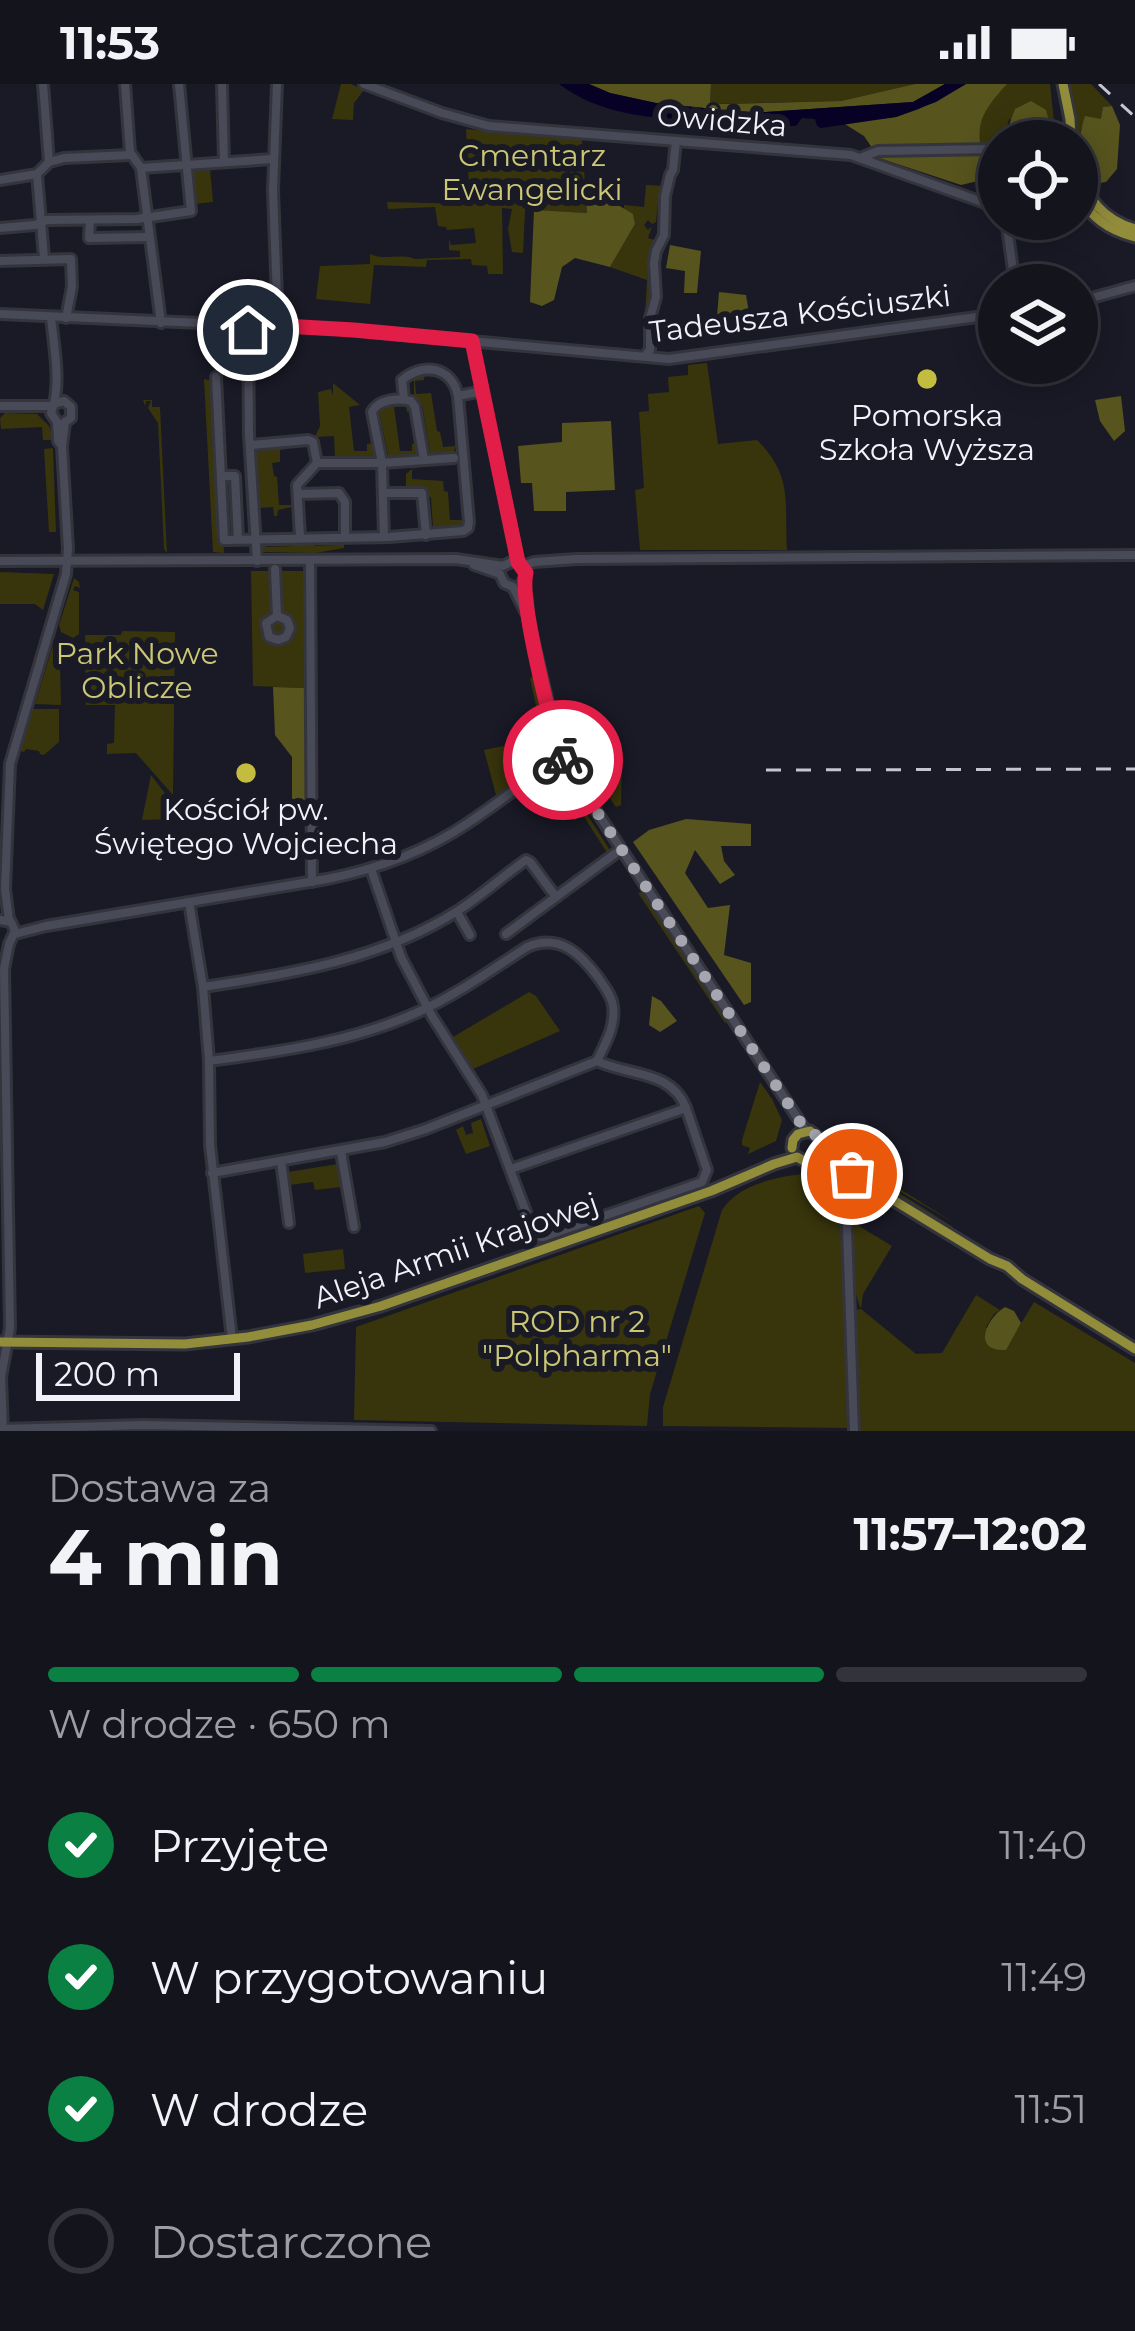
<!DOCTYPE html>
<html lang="pl">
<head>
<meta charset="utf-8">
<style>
  body { margin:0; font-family:Montserrat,sans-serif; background:#1c1d25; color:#f1f3f6; height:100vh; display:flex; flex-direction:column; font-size:45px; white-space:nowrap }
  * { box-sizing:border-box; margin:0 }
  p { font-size:39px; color:#9d9ea3 }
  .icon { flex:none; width:66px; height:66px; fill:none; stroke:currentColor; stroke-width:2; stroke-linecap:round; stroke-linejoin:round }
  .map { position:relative; height:1347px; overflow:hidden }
  .side { display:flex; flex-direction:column; background:#13141c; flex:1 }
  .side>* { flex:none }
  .tools { position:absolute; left:978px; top:36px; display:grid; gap:24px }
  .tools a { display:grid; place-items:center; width:120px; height:120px; border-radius:50%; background:#13141c; box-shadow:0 6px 30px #0003,0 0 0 3px #32333b; font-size:60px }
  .scale { position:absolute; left:36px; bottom:30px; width:204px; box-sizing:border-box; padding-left:12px; border:6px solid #f1f1fa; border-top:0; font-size:33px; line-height:42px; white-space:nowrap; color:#f1f1fa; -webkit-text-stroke:9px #191a26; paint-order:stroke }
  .pin { position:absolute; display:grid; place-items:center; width:102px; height:102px; color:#fff; margin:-51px; border:6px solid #fff; border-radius:50%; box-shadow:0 3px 12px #0007 }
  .courier { position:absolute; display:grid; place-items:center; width:120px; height:120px; margin:-60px; border:9px solid #e11d48; border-radius:50%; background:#fff; color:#222; box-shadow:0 3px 15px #0007 }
  .headline em { font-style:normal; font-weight:700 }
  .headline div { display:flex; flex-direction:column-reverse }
  .headline { display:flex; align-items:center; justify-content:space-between; height:204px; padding:0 48px }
  h1 { font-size:78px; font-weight:700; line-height:90px }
  .bar { display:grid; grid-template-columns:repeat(4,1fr); gap:18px 12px; align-content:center; height:144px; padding:0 48px }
  .bar i { height:15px; border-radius:9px; background:#32333b }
  .bar .selected { background:#0b8043 }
  .bar p { grid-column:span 4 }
  ol { padding:0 48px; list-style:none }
  li { display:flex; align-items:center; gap:36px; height:132px }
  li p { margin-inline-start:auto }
  li .icon { padding:12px; border-radius:50%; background:#0b8043; color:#fff; stroke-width:4 }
  li:last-child { color:#9d9ea3 }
  li i { width:66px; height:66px; border:6px solid #32333b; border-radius:50% }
  .status { display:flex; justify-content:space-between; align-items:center; height:84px; padding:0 60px; background:#13141c; direction:ltr }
  .status svg { height:33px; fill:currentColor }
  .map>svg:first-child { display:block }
  .green { fill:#38350c }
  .forest { fill:#57541e }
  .water { fill:#070125 }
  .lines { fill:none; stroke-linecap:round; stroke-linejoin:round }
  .minor-casing { stroke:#34343d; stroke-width:14 }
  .major-casing { stroke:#34343d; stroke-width:15 }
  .minor { stroke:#494a58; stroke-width:8 }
  .major { stroke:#928d3b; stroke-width:9 }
  .rail { stroke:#c6c6d0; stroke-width:3; stroke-dasharray:15 15; stroke-linecap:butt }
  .done { stroke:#a5a6b0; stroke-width:12; stroke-dasharray:0 21.6 }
  .route { stroke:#e11d48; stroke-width:15 }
  .poi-dot { fill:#c4bc3e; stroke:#191a26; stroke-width:4.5 }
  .labels { text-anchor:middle; stroke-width:12; stroke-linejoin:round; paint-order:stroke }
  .street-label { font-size:30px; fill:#f1f1fa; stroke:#191a26 }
  .park-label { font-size:30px; fill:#cbc775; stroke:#191a26 }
  .poi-label { font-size:30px; fill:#f1f1fa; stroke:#191a26 }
</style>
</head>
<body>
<div class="status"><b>11:53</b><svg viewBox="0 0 49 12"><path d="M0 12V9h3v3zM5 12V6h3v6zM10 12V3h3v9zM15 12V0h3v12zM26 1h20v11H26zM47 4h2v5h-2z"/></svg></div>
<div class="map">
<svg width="1135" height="1347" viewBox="0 0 1135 1347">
  <rect width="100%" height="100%" fill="#191a26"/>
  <g class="green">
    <polygon points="341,0 351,0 364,6 354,19 353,36 332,35"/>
    <polygon points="711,0 915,0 841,17 710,20"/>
    <path d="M1007,0H1050L1056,57L1053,53L1009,35L1003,57L980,62C974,36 990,19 1007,0Z"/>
    <polygon points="1068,0 1091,0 1112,22 1103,23 1102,36 1081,45 1080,71 1076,30"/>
    <path d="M466,45L582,56L587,129L525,126L523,169L512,168L508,145L512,125L502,124L503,190H488L487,182L472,181L471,175L427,176L426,183L374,181L370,220L316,215L320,182L370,180V170C384,177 401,169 415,175L460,173V167L449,166V155L451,161L476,159L474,144L447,146L446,143L438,142L435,123L388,125L387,118L470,120Z"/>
    <polygon points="670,85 665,107 659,109 656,138 652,140 648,136 644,141 648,146 652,142 648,154 658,157 647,253 644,252 647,196 610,183 635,140 633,131 624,125 624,121 644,123 646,101 665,102 667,87"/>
    <polygon points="210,86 213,118 195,120 192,87"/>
    <path d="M707,279L718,360L757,356C794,392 784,421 787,466H640L635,406L644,404L639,328L649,327L648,310L669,308L668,293L688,291V281Z"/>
    <polygon points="424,291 424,296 415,297 416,310 431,309 437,347 440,348 443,363 455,362 455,356 458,355 452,373 451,369 432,370 431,375 427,375 425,370 430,368 422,321 414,318 414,293"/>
    <polygon points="204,295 213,297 224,469 213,468"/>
    <polygon points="333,299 360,321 349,323 354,367 367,367 367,360 373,359 376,376 361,373 335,375 334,352 315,353 320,342 318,308 331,305 333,312"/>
    <polygon points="143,316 152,316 152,323 160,323 167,469 164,465 158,339 148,324 151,317 146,317 145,322"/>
    <polygon points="407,318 410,319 412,327 407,328 406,322 394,323 400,367 412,367 412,360 417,359 419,373 385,377 384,374 388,371 379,328 375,328 382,320"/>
    <polygon points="5,329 37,330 49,342 53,356 43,356 42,343 1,345 0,334"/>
    <polygon points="286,361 286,365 280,366 280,378 272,379 274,392 277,393 279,421 291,421 292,423 278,426 277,432 274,432 273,423 260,424 256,368 259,363"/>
    <polygon points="53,364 56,448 49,448 44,365"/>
    <polygon points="419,379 419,383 412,385 412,395 443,397 444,407 448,408 450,436 462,436 462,429 465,429 465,437 457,443 428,445 433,443 431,414 423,406 406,406 406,390"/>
    <polygon points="344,456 344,464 315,469 262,468 262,461 265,459 266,463 293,462 295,457 314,457 315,462 334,461 334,459"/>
    <polygon points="251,487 306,487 306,604 253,602"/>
    <polygon points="0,488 54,490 43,526 35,520 0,520"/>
    <polygon points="74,494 79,498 80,504 75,502 73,506 79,508 79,550 73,554 61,548 59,541"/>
    <polygon points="122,547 175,548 173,711 136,669 107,670 107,660 114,659 115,621 86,621 85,551 121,551"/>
    <polygon points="57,558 68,564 68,579 60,581 61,621 35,620 53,561"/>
    <polygon points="533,593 536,602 536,594 538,598 551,666 547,673 496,711 484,666 543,654 530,594"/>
    <polygon points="33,625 59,625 59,658 44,671 40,670 39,667 26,665 24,668 20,667"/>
    <polygon points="592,680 622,680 621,721 616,723 589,685"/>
    <polygon points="557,687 561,689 611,768 608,770 568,708 548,721 538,706 531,710 527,706"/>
    <polygon points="151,691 167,712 167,730 171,735 142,736"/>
    <polygon points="642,808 729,937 725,939 638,809"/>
    <polygon points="529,908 536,912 560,947 473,985 453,953"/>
    <polygon points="760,998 772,1015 782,1036 776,1057 748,1070 750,1064 742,1061 742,1056"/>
    <polygon points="481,1035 490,1062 466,1070 456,1046 463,1042 466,1051 473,1049 471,1039"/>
    <polygon points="839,1062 860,1080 956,1140 858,1083 953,1143 949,1145 834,1072 836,1066 841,1070 837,1064"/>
    <polygon points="338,1080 341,1103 315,1106 313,1098 289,1101 288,1088"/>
    <path d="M816,1088H833L843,1101L850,1344L663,1342V1323L722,1126C741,1097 784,1092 816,1088Z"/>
    <polygon points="699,1122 705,1129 650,1310 647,1342 354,1336 356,1243"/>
    <path d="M854,1139L892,1162L863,1210L861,1225L916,1270L942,1269L976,1211L1000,1226L994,1230L986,1243L1005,1266L1034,1218L1135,1279V1347H856L851,1227L861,1225C852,1204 845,1160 854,1139Z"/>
    <polygon points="343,1165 345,1185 305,1189 303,1170"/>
  </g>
  <g class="forest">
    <polygon points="589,0 711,0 710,19 723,20 841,17 915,0 945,0 913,18 752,29 656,19 610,9"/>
    <path d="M966,0H1007C981,29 973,41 985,80L978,97L961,101L879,74L864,52L843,39L896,33L919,25Z"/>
    <polygon points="1031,17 1046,26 1054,57 1003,57 1015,25"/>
    <path d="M1112,22L1120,41L1117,85L1106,98L1093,100C1078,79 1077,56 1085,32L1101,35L1103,23Z"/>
    <polygon points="585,101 633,130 635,140 610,183 575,174 562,183 554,216 542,222 530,218 534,126 587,129"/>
    <polygon points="670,161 701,167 697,209 684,209 685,187 666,184"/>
    <polygon points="719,208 746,211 750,235 717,232"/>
    <polygon points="1121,312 1125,347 1114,357 1100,337 1095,316"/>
    <polygon points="611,337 615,406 566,408 566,427 534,427 532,399 521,399 518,362 562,358 562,339"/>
    <polygon points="273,603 306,604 306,732 278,732 279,726 292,726 292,673 275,651"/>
    <polygon points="686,735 751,740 751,762 721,762 724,777 735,791 720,800 695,766 685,789 708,824 730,821 724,871 751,879 751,918 744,921 633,758 649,746"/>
    <polygon points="652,912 661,917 677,937 660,948 649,941"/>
    <path d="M1005,1223L1014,1227L1021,1239L1006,1266C971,1268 986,1234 1005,1223Z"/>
  </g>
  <path class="water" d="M559,0H589L610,9L656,19L752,29L913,18L945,0H966L936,18L896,33L821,44L817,42L815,35L802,34L796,42C761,42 727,40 693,37C645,33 599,30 559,0Z"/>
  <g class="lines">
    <defs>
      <g id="minor">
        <polyline points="125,0 130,68 141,84 161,239"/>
        <polyline points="222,0 224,77"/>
        <polyline points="277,0 273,106 278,241"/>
        <polyline points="364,0 442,29 489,42 851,71 999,124"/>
        <polyline points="863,73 878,67 993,65 986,120"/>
        <polyline points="49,78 64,74 130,71"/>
        <polyline points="141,84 273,75"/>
        <polyline points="37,90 44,174"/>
        <polyline points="0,96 37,90 49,78 43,0"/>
        <polyline points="1006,135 1015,201"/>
        <polyline points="90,136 89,154 149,153"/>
        <polyline points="0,144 35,141 47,136 137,135 191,127 179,0"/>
        <polyline points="0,177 71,175 72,203 66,234"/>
        <polyline points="1077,218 1135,202"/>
        <polyline points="0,230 337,245 669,275 999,230"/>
        <path d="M51,233C54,264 62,302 51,329L57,338L58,357L62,362"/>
        <polyline points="248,240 249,351 257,477"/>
        <polyline points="472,257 518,478"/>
        <polyline points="647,269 650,266 650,234 656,213 654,179 656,167 664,151 665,112 670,91 673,86 676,57"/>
        <polyline points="216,293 224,456 389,453 463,447 468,444 469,438 458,312 482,307"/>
        <path d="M404,315L402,296C424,278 452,283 458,312"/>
        <polyline points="56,319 64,317 71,323 71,334 65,338"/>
        <polyline points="0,322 52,322"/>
        <polyline points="250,361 308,356 313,358 317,379 297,401 300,453"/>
        <path d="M317,379H382L372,328C378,315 398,314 411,317L415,323L424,376"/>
        <polyline points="221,392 235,392 238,455"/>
        <polyline points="384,409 422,409 426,451"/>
        <polyline points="298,410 339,409 345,418 345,453"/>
        <polyline points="384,453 382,379 454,374"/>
        <polyline points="310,476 312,798"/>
        <polyline points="0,477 456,475 503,482 513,477 521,479 526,489 522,500 527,515 528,534 561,673 806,1047"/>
        <polyline points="474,481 500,490 504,499 513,503 525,527"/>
        <polyline points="523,482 534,478 577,475 1135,471"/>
        <polyline points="275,485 277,532 266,539 269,553 278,556 286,553 290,544 287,536 277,532"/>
        <polyline points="371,785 401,873 432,932 482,1011 535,1152 543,1153 702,1098 707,1086 686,1024"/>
        <polyline points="189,818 203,903 209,977 210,1061 232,1255"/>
        <polyline points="457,828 470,851"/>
        <polyline points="0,836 11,838 15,847 9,860 4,885 10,1244 1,1293 3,1347"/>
        <polyline points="9,836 5,805 10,680 66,490 68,465 62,362 65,338"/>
        <path d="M15,850L46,842L327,795C377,785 425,768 468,739C500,718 529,694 561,673"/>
        <polyline points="506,850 556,813"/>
        <path d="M203,903C291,890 383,875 459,826C482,811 503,792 526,776L530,778L556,813L620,766"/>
        <path d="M209,977C278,968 351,958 416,929C455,912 491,886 527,863C560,849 581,870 600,896C605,904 612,912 613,922C616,942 605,960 597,977L426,1045L385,1058L212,1089"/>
        <polyline points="341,1068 354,1143"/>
        <polyline points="281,1077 289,1139"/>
        <path d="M511,1085L686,1024C672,986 628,992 597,977"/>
        <polyline points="852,1090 847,1100 846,1115 854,1347"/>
        <polyline points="1,1345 144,1341 431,1347"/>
      </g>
      <g id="major">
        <polyline points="1063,0 1070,35 1071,57"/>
        <path d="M1077,84C1088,115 1102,135 1135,145"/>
        <path d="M1077,108C1090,133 1108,146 1135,153"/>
        <polyline points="792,1064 793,1056 798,1050 810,1047 820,1055 821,1065 840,1082"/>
        <polyline points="0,1258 185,1260 248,1253 312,1241 381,1222 711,1107 774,1080 797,1073 804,1077 816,1074 844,1086 990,1175 1007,1182 1022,1195 1135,1265"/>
      </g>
    </defs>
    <use href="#minor" class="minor-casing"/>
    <use href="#major" class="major-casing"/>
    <use href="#minor" class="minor"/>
    <use href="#major" class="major"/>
    <g class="rail">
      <polyline points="1099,0 1135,33"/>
      <polyline points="766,686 1135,685"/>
    </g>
  </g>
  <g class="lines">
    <polyline class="done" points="563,676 806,1047 818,1052 821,1065 852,1090"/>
    <path class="route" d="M248,246V240L354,246L472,257L518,478L526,489C519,515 551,644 563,676"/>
  </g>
  <g class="poi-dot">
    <circle cx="927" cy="295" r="12"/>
    <circle cx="246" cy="689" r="12"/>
  </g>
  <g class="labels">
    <g class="street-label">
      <text transform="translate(722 37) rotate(5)" y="10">Owidzka</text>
      <text transform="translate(800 230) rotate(-7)" y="10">Tadeusza Kościuszki</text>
      <text transform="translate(456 1167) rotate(-19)" y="10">Aleja Armii Krajowej</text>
    </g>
    <g class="park-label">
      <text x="532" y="82">Cmentarz<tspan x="532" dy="34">Ewangelicki</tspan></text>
      <text x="137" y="580">Park Nowe<tspan x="137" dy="34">Oblicze</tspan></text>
      <text x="577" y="1248">ROD nr 2<tspan x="577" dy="34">"Polpharma"</tspan></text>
    </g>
    <g class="poi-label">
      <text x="927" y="342">Pomorska<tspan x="927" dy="34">Szkoła Wyższa</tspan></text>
      <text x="246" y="736">Kościół pw.<tspan x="246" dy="34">Świętego Wojciecha</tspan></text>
    </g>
  </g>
</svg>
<div class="tools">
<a><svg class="icon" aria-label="locate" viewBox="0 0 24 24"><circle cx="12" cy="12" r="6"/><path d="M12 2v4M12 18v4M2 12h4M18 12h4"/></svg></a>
<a><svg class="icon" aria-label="layers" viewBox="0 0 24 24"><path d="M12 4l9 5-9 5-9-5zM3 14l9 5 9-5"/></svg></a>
</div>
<div class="scale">200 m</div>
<div class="pin" style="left:852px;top:1090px;background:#ea580c"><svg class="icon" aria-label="bag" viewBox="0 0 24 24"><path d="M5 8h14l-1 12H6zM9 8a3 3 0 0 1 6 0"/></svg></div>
<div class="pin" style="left:248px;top:246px;background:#1f2937"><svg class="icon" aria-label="home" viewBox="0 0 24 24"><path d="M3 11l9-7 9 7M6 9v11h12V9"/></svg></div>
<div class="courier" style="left:563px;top:676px"><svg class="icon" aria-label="bike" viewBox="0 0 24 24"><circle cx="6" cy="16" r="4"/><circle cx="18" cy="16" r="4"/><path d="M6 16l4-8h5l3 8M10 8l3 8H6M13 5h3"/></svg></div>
</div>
<section class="side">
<div class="headline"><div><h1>4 min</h1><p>Dostawa za</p></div><em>11:57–12:02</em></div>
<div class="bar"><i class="selected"></i><i class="selected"></i><i class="selected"></i><i></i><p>W drodze · 650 m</p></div>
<ol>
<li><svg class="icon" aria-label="check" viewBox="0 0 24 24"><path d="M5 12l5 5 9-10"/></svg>Przyjęte<p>11:40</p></li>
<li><svg class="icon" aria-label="check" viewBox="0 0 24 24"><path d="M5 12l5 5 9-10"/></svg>W przygotowaniu<p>11:49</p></li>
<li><svg class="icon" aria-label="check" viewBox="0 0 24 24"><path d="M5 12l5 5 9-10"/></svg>W drodze<p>11:51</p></li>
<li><i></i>Dostarczone</li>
</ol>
</section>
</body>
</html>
